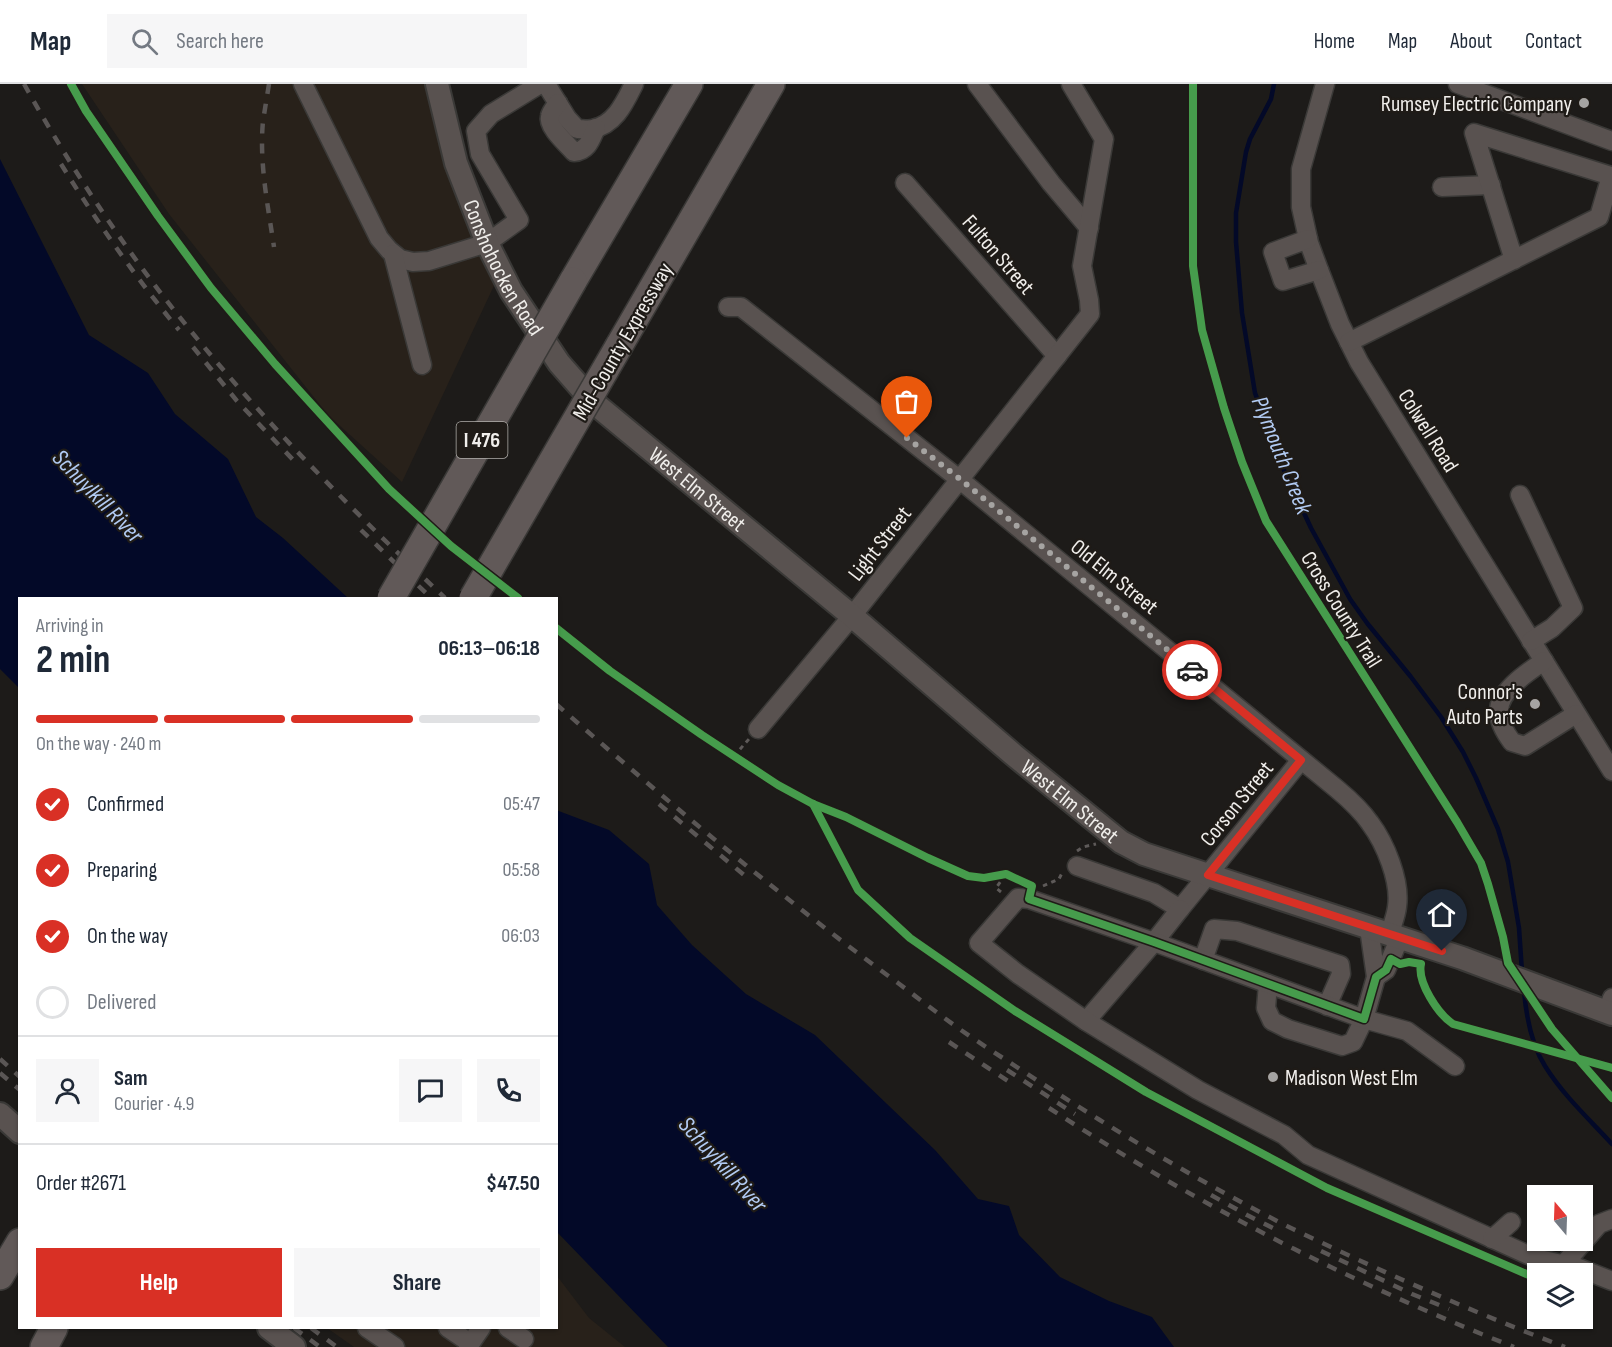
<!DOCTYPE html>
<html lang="en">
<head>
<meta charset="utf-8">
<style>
  body { margin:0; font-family:"Sofia Sans Condensed",sans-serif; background:#f6f6f7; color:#1f2937; height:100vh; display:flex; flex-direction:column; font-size:22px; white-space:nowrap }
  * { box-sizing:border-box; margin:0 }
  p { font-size:20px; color:#747a83 }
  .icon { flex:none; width:33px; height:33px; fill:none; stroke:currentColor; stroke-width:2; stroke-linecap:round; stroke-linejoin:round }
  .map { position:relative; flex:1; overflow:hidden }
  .drawer { position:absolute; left:18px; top:513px; width:540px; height:732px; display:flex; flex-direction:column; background:#fff; border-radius:0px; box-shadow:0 2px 4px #0004 }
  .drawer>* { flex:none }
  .needle { width:39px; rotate:341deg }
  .buttons { position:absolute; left:1527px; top:1101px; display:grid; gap:12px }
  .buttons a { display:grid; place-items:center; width:66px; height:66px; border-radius:0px; background:#fff; box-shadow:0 2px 4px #0004; font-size:30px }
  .pin { position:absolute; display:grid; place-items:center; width:51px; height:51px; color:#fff; margin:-62px -26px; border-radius:50% 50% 50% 0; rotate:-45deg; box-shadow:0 0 6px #0007 }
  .pin .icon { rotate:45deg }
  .courier { position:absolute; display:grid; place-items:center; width:60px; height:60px; margin:-30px; border:4px solid #d93025; border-radius:50%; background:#fff; color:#222; box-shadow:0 2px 8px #0007 }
  .summary em { font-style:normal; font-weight:700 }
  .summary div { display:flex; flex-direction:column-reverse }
  .summary { display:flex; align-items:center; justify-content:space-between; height:102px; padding:0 18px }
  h1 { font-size:39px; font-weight:700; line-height:45px }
  .bar { display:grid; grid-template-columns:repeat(4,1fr); gap:9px 6px; align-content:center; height:72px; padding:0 18px }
  .bar i { height:8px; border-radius:4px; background:#e0e1e3 }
  .bar .on { background:#d93025 }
  .bar p { grid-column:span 4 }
  .line { display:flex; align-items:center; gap:15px; padding:0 18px; border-top:2px solid #e0e1e3 }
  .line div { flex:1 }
  .round { display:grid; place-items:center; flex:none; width:63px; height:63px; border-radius:0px; background:#f6f6f7 }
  ol { padding:0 18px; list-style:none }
  li { display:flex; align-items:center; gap:18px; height:66px }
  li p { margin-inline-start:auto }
  li .icon { padding:6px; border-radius:50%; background:#d93025; color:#fff; stroke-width:4 }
  li:last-child { color:#747a83 }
  li i { width:33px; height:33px; border:3px solid #e0e1e3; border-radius:50% }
  .cta { display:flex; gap:12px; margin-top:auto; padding:12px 18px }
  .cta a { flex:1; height:69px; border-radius:0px; background:#d93025; color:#fff; font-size:24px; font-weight:700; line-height:69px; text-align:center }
  .cta a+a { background:#f6f6f7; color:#1f2937 }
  header { display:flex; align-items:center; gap:36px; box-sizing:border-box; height:84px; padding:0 30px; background:#fff; border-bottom:2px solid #e0e1e3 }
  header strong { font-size:28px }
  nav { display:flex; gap:33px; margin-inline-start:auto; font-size:21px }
  .search { width:420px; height:54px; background:#f6f6f7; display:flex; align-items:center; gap:15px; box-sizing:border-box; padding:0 21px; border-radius:0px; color:#747a83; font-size:22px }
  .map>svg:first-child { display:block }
  .built { fill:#28211a }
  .water { fill:#030928 }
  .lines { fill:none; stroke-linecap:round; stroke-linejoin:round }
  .stream { stroke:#030928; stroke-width:4.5 }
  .minor-casing { stroke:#3a3937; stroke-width:21 }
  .major-casing { stroke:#3a3937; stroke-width:26 }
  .highway-casing { stroke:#3a3937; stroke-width:30 }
  .path { stroke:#5e5a59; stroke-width:3; stroke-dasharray:4.5 4.5; stroke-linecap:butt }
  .minor { stroke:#595250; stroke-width:18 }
  .major { stroke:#595250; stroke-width:22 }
  .highway { stroke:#615958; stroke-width:27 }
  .rail { stroke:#5a5655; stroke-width:4.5; stroke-dasharray:10 10; stroke-linecap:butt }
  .highway-bridge-casing { stroke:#3a3937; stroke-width:30; stroke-linecap:butt }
  .highway-bridge { stroke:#615958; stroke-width:27 }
  .cycleway-casing { stroke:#1f1b17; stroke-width:11 }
  .cycleway { stroke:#469c4c; stroke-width:8 }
  .done { stroke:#a6a4a2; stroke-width:6; stroke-dasharray:0 10.8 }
  .route { stroke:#d93025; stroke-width:8 }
  .poi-dot { fill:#a6a4a2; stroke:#1f1b17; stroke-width:2 }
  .labels { text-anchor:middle; stroke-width:4.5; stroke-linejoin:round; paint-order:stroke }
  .shield { fill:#1f1b17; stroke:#b1afab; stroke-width:1.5 }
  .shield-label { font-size:21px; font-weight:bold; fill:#f0eeeb }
  .poi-label { font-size:22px; fill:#f0eeeb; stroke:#1f1b17; text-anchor:end }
  .street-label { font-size:22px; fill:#f0eeeb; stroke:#1f1b17 }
  .water-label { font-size:24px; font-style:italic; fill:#b1caf2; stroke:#1f1b17 }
</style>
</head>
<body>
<header>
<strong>Map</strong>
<div class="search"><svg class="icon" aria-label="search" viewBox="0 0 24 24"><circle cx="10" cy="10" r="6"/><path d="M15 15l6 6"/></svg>Search here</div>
<nav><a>Home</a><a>Map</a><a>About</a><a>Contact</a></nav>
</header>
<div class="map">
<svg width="1612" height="1263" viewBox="0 0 1612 1263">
  <rect width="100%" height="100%" fill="#1d1b19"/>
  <g class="built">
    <polygon points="82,0 427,0 443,79 498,193 402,398 328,331 169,130"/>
    <polygon points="557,1192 589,1234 625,1263 354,1263 327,1244 556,1244"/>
  </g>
  <g class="water">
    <polygon points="0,75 89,251 148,289 175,330 228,375 256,433 283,454 348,514 20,514 19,604 0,585"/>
    <polygon points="556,726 609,746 649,780 657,821 692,861 746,910 815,951 935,1066 978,1115 1009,1122 1019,1151 1060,1193 1109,1217 1152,1233 1174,1263 668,1263 557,1148"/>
  </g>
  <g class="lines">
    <g class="stream">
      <polyline points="1274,0 1271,15 1250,55 1246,68 1236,129 1236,158 1242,229 1255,309 1283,384 1311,444 1350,515 1367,539 1411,593 1441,633 1463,668 1476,694 1498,745 1508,778 1519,844 1522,888"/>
      <path d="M1524,906C1526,931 1531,960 1545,982C1563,1011 1589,1035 1612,1060"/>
    </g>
    <defs>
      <g id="minor">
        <polyline points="303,0 379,154 389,166 400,175 413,178 429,177 487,159 519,136 480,70 476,47 491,30 540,0"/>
        <path d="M546,0L567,34L577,45C582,45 588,46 592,45C615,41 625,18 634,0"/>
        <polyline points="977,0 1051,99 1089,144"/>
        <polyline points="1325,0 1301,85 1301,123 1309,159 1319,186 1340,240 1359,278 1612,687"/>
        <polyline points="1458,0 1612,57"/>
        <path d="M558,19C555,23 551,27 550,32C547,43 567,60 574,68C588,67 591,55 596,44"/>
        <polyline points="905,99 1057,272"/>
        <polyline points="1442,103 1491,101"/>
        <polyline points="1308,155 1273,168 1283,197 1319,186"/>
        <polyline points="393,170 422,281"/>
        <path d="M728,223H741L959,395L1337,705C1349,715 1361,726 1370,739C1385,759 1401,797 1397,823C1396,832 1392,841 1390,850"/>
        <polyline points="1349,258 1599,133 1611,92 1474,49 1514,176"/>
        <polyline points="1520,411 1573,524 1552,544 1531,557"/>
        <path d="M1544,577C1528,588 1498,607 1499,628C1499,639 1506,650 1512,658L1525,662L1576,630"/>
        <polyline points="758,645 852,532 1090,230 1089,216 1082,182 1104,55 1071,0"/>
        <polyline points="1077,782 1154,809 1180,825 1301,676"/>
        <polyline points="1203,876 1214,845 1237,847 1340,881 1341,890 1327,922"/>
        <polyline points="1376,893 1386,886 1400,853"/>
        <polyline points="1268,900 1266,924 1272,937 1288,945 1342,962 1353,958 1364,935 1376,893 1369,844"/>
        <polyline points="1607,929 1612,914"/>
        <polyline points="1086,937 1154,858 1180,825"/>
        <polyline points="1455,982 1407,947 1364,935 1154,858 1029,815 1018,814 979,859 1018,890 1086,937 1198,1006 1284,1051 1308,1071 1535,1174 1579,1184 1612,1197"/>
        <polyline points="1492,1155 1511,1138"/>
        <polyline points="1564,1180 1599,1140 1612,1135"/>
        <polyline points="367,1244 395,1263"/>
        <polyline points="448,1244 470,1259"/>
        <polyline points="508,1244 524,1255"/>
        <polyline points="468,1263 481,1244"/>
      </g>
      <g id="major">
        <path id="s1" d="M437,0L456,79L487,159L511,207L559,279L594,319L852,532L1015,672L1121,758L1144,770L1462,874L1612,930"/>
        <polyline points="0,1030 20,1048"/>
        <polyline points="269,1244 294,1263"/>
      </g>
      <g id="highway">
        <polyline points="573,197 689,0"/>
        <polyline points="619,262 771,0"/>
        <polyline points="0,1192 20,1158"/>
        <polyline points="44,1263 54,1244"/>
      </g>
    </defs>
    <use href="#minor" class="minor-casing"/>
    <use href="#major" class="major-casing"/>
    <use href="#highway" class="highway-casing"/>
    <g class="path">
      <polyline points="734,672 749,655"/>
      <polyline points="1077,767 1083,763 1096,760"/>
      <polyline points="1043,802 1059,795 1063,787"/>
      <polyline points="1001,808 996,804 1006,790"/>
    </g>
    <use href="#minor" class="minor"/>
    <use href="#major" class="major"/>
    <use href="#highway" class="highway"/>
    <g class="rail">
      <path d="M24,0C71,84 125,166 186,241C265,339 354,428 445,514"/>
      <path d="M269,0C267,12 265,25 263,37C259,79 268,122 274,163"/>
      <path d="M61,80C97,138 136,194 179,246"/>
      <polyline points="193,263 237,317 298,381"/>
      <polyline points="361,446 431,514"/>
      <path d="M556,620C667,717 779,812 898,899C922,917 946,936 971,953C1075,1022 1181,1089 1293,1145C1382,1188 1473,1228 1565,1263"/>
      <polyline points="659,720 744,791"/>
      <polyline points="949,958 1014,1001"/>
      <polyline points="0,975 20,993"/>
      <polyline points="1007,986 1075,1030"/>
      <polyline points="0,989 20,1006"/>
      <path d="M1049,1024C1196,1120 1351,1199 1514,1263"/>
      <polyline points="1211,1111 1247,1131 1277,1146"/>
      <polyline points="1321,1167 1412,1210 1449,1225"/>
      <polyline points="294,1244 320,1263"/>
      <polyline points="311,1244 337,1263"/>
    </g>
    <defs>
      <g id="highway-bridge">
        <polyline points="391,514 573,197"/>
        <polyline points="473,514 619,262"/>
      </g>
    </defs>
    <use href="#highway-bridge" class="highway-bridge-casing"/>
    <use href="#highway-bridge" class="highway-bridge"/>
    <defs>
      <g id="cycleway">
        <polyline points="71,0 86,27 158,132 211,204 275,280 389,405 451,462 518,514"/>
        <polyline points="1193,0 1193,182 1202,246 1224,324 1242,378 1266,437 1457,738 1481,779 1488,800 1503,853 1508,879 1552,945 1612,1014"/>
        <path d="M556,544L610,587L702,651L778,701L813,720L846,733L928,774L968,792L984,794L1006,790L1032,802L1029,815L1154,858L1364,935L1376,893L1386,886L1391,875L1400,880L1409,878L1421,880C1417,898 1438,930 1453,940L1612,984"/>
        <polyline points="813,720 858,806 910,854 1015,927 1146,1008 1327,1104 1538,1195"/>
      </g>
    </defs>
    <use href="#cycleway" class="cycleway-casing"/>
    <use href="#cycleway" class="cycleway"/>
  </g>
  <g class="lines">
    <polyline class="done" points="907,354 960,395 1192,586"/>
    <polyline class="route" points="1192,586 1301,676 1208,791 1442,867"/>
  </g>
  <g class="poi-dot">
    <circle cx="1584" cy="19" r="6"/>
    <circle cx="1535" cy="620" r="6"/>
    <circle cx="1273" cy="993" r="6"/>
  </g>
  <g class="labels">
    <rect class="shield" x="456.5" y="338" width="51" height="36" rx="4.5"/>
    <g class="shield-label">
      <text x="482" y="363">I 476</text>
    </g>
    <g class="poi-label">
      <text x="1572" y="27">Rumsey Electric Company</text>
      <text x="1523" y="615">Connor's<tspan x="1523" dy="25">Auto Parts</tspan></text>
      <text x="1285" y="1001" text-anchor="start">Madison West Elm</text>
    </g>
    <g class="street-label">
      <text transform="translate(999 170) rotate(49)" y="8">Fulton Street</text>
      <text dy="8" stroke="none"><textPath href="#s1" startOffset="196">Conshohocken Road</textPath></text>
      <text transform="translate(622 257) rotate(-60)" y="8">Mid-County Expressway</text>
      <text transform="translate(1429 346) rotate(58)" y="8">Colwell Road</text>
      <text dy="8" stroke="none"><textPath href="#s1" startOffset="495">West Elm Street</textPath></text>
      <text transform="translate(879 459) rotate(-52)" y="8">Light Street</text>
      <text transform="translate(1115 492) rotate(39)" y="8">Old Elm Street</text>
      <text transform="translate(1342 525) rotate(58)" y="8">Cross County Trail</text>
      <text dy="8" stroke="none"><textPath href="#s1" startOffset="981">West Elm Street</textPath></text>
      <text transform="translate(1236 719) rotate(-51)" y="8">Corson Street</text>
    </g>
    <g class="water-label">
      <text transform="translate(1282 371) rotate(68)" y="8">Plymouth Creek</text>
      <text transform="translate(98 412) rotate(46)" y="8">Schuylkill River</text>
      <text transform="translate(723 1080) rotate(48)" y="8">Schuylkill River</text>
    </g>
  </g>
</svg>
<div class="buttons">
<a><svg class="needle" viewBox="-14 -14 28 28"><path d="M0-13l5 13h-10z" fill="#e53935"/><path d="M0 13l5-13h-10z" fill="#747a83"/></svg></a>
<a><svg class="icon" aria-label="layers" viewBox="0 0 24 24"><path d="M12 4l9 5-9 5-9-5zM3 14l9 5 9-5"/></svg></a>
</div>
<div class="pin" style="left:907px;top:354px;background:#ea580c"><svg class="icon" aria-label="bag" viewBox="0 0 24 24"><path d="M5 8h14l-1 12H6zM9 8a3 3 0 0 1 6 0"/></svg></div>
<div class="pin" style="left:1442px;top:867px;background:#1f2937"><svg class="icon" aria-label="home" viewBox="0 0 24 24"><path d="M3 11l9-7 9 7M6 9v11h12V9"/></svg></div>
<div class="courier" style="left:1192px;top:586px"><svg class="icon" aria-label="car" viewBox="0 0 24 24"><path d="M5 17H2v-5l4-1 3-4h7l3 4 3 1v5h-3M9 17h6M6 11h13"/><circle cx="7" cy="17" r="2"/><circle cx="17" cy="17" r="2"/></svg></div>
<section class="drawer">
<div class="summary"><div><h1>2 min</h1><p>Arriving in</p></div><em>06:13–06:18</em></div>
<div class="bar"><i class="on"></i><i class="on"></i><i class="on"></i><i></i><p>On the way · 240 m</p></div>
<ol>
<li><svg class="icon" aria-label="check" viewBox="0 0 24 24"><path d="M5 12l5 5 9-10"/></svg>Confirmed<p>05:47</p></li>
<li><svg class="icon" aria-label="check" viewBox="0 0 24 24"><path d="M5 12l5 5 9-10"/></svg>Preparing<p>05:58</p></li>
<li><svg class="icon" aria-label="check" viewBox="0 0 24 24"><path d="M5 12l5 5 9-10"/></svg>On the way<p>06:03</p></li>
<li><i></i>Delivered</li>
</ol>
<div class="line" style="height:108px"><a class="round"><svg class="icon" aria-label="person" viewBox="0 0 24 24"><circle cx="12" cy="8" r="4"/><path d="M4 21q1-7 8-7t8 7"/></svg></a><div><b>Sam</b><p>Courier · 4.9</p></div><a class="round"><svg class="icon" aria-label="chat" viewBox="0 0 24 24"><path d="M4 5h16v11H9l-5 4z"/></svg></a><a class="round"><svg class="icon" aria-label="phone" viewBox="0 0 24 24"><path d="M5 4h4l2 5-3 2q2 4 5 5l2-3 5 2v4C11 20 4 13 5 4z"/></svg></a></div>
<div class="line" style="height:78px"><div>Order #2671</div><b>$47.50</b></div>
<div class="cta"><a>Help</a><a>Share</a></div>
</section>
</div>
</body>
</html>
